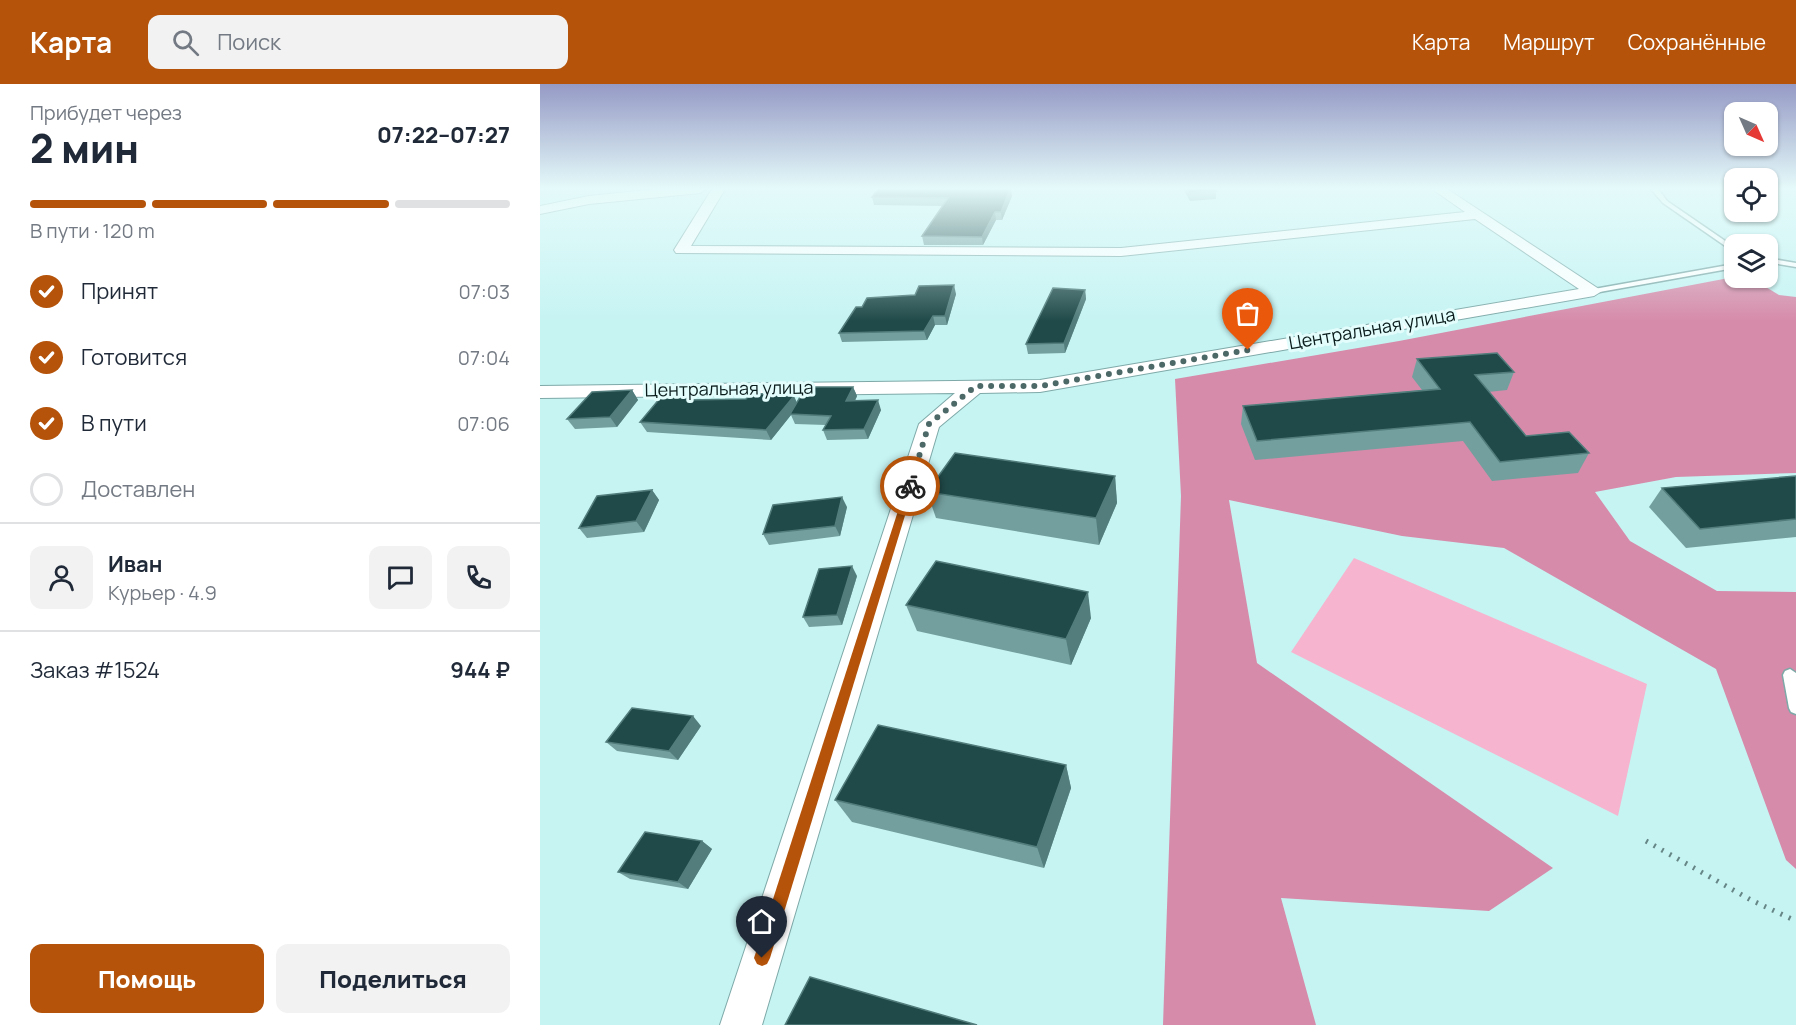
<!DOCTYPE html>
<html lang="ru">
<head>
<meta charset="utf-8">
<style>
  body { margin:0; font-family:Manrope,sans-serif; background:#f2f2f3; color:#1f2937; height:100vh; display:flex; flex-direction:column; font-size:22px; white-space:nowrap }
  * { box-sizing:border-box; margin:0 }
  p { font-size:20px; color:#747a83 }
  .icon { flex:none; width:33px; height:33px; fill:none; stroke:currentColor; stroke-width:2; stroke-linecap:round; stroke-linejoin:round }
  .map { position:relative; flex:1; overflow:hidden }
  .drawer { display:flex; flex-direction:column; background:#fff; width:540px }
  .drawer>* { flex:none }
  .needle { width:39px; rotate:135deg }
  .tools { position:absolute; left:1184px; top:18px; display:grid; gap:12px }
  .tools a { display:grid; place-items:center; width:54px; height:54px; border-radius:12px; background:#fff; box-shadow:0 2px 4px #0004; font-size:30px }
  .pin { position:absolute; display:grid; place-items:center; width:51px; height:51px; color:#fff; margin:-62px -26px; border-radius:50% 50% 50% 0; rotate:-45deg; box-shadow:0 0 6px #0007 }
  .pin .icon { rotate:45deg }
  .courier { position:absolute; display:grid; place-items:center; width:60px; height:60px; margin:-30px; border:4px solid #b45309; border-radius:50%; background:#fff; color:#222; box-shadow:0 2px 8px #0007 }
  .overview em { font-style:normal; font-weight:800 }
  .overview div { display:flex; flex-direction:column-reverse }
  .overview { display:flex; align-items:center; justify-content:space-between; height:102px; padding:0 30px }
  h1 { font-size:39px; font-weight:800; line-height:45px }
  .bar { display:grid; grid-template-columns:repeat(4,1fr); gap:9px 6px; align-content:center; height:72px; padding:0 30px }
  .bar i { height:8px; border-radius:4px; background:#e0e1e3 }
  .bar .selected { background:#b45309 }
  .bar p { grid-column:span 4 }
  .line { display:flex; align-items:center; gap:15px; padding:0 30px; border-top:2px solid #e0e1e3 }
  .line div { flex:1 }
  .round { display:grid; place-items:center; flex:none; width:63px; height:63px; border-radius:12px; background:#f2f2f3 }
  ol { padding:0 30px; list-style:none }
  li { display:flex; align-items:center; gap:18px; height:66px }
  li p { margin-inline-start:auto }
  li .icon { padding:6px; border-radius:50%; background:#b45309; color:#fff; stroke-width:4 }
  li:last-child { color:#747a83 }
  li i { width:33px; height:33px; border:3px solid #e0e1e3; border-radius:50% }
  .button { display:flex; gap:12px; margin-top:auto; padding:12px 30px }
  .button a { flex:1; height:69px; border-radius:12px; background:#b45309; color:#fff; font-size:24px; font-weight:800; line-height:69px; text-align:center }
  .button a+a { background:#f2f2f3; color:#1f2937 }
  header { display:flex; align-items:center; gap:36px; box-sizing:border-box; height:84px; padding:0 30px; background:#b45309; color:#fff }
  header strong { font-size:28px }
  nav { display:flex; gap:33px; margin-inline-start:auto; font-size:21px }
  .search { width:420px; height:54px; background:#f2f2f3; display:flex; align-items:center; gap:15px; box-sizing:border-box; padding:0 21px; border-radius:12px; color:#747a83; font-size:22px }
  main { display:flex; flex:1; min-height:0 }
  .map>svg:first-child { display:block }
  .green { fill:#f6b4ce }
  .forest { fill:#d68baa }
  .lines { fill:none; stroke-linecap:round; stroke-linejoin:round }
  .service-casing { stroke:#7ea9a8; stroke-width:3 }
  .minor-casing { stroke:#7ea9a8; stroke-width:2 }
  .path { stroke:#668585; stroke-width:5; stroke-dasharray:2 7; stroke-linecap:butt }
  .service { fill:#fff; fill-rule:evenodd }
  .minor { fill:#fff; fill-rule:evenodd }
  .wall { fill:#739f9e }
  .shaded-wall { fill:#527d7c }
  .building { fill:#204a49; stroke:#527d7c; stroke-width:1.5 }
  .route { fill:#b45309 }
  .done { stroke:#4c6867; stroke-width:6; stroke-dasharray:0 10.8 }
  .labels { text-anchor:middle; stroke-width:6; stroke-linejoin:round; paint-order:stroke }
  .far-street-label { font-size:18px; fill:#0b1c1c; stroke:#e2fdfc }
</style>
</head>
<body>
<header>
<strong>Карта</strong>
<div class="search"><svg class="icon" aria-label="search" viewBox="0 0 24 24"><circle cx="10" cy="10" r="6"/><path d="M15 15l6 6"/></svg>Поиск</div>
<nav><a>Карта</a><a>Маршрут</a><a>Сохранённые</a></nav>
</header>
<main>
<section class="drawer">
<div class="overview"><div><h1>2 мин</h1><p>Прибудет через</p></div><em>07:22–07:27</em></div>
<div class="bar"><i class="selected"></i><i class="selected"></i><i class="selected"></i><i></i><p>В пути · 120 m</p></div>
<ol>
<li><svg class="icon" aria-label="check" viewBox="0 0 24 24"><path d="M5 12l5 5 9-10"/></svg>Принят<p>07:03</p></li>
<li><svg class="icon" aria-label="check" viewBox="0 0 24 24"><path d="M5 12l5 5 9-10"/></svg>Готовится<p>07:04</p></li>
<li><svg class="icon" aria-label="check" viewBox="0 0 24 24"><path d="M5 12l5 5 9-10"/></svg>В пути<p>07:06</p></li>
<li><i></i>Доставлен</li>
</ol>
<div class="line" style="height:108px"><a class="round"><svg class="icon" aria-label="person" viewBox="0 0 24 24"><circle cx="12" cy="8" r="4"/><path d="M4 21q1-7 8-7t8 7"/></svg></a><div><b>Иван</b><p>Курьер · 4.9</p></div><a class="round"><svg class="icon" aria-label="chat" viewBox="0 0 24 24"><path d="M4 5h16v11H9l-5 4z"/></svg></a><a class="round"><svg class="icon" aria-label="phone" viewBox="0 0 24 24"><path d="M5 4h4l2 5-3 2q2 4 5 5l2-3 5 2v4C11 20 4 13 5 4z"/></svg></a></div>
<div class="line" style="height:78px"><div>Заказ #1524</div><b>944 ₽</b></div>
<div class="button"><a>Помощь</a><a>Поделиться</a></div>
</section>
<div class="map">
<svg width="1256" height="941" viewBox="0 0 1256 941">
  <rect width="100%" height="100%" fill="#c6f4f3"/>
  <polygon class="green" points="814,474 1107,600 1078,732 751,568"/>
  <polygon class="forest" points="1194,193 1211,194 1239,211 1256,213 1256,389 1136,393 1055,408 1090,457 1177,507 1256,508 1256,785 1246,776 1176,585 964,464 862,452 689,416 717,579 1013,784 949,827 741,814 776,941 623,941 641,412 635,295 859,257"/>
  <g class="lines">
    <defs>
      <g id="service">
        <polygon points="1111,105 1118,105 1127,117 1194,163 1194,168 1123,119"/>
        <polygon points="1227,174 1256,179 1256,183 1227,178"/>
        <polygon points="1194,180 1194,184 1054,209 1050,207 1054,205"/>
        <polygon points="1250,585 1256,589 1256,630 1251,628 1249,624 1243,591 1245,587"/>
      </g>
      <g id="minor">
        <polygon points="117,105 166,105 160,109 49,120 0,130 0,122 49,112"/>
        <polygon points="172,105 185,105 151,162 581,164 925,128 892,105 907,105 1062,207 1054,212 500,308 440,309 399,343 222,941 180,941 379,340 415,309 0,314 0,302 500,296 1039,205 935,135 581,172 136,169 134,166"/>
      </g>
    </defs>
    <use href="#service" class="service-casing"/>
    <use href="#minor" class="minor-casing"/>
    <polyline class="path" points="1106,757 1211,816 1256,837"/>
    <use href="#service" class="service"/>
    <use href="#minor" class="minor"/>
  </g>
  <g class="wall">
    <polygon points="643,105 675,105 676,107 676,115 650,117"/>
    <polygon points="472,112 462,136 456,136 443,161 384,161 382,152 402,122 334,121 332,113"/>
    <polygon points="545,206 546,215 525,269 488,270 486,260"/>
    <polygon points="416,210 407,241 395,241 387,256 302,258 299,249 322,223 375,211"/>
    <polygon points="877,275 974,288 967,306 948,308 986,352 1049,369 1038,389 952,397 923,357 715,376 701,340 703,322 882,306 872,293"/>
    <polygon points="313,303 317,312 315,317 341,326 328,355 287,356 283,346 286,341 255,340 251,331 231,356 107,348 100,338 152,316 206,315 257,318"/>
    <polygon points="92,306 98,316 77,343 35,345 27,335"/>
    <polygon points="575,392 577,419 559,461 396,434 387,408"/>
    <polygon points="1256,392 1256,453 1146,464 1109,423 1122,404"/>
    <polygon points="112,406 119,416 104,448 47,454 39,444"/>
    <polygon points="307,423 300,452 229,461 223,450"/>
    <polygon points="317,492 302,541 269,543 263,533"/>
    <polygon points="366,521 551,534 531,581 377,547"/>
    <polygon points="161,642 138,676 77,667 66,658"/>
    <polygon points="526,681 531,704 504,784 312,738 295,716"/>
    <polygon points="162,757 172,765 148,805 90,795 78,788"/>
  </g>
  <g class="shaded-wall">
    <polygon points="470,105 471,105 472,112 462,136 461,128"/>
    <polygon points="455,128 456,136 443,161 442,153"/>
    <polygon points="414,201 416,210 407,241 405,232"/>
    <polygon points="545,206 546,215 525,269 524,259"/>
    <polygon points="393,232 395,241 387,256 384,247"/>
    <polygon points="313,303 317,312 310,327 306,317"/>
    <polygon points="92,306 98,316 77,343 70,333"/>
    <polygon points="254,312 258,321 250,330 251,331 231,356 226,346"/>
    <polygon points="338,316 341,326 328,355 324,345"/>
    <polygon points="575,392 577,419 559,461 556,434"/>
    <polygon points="112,406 119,416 104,448 96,437"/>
    <polygon points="302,413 307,423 300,452 295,442"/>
    <polygon points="312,482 317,492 302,541 297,531"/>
    <polygon points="548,508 551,534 531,581 526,555"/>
    <polygon points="153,632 161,642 138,676 129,667"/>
    <polygon points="526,681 531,704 504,784 497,763"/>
    <polygon points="162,757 172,765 148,805 138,798"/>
  </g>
  <g class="building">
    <polygon points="338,105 470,105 461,128 455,128 442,153 382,152 408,114 332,113"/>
    <polygon points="648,105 675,105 676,107 650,109"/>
    <polygon points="414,201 405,232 393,232 384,247 299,249 316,223 322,223 327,214 375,211 379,202"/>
    <polygon points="513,204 545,206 524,259 486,260"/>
    <polygon points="957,269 974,288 935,291 986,352 1029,348 1049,369 960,378 930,338 717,357 703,322 900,305 877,275"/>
    <polygon points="266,303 313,303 306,317 338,316 324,345 283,346 291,332 250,330"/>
    <polygon points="92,306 70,333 27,335 52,308"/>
    <polygon points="211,309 254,312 226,346 100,338 121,313 150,312 147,316 206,315"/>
    <polygon points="415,369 575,392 556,434 387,408"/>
    <polygon points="1256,392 1256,435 1160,445 1122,404"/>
    <polygon points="112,406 96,437 39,444 57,412"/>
    <polygon points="302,413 295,442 223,450 233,421"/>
    <polygon points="396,477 548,508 526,555 366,521"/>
    <polygon points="312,482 297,531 263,533 279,485"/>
    <polygon points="92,624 153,632 129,667 66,658"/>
    <polygon points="338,641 526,681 497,763 295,716"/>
    <polygon points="105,748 162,757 138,798 78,788"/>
    <polygon points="270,893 437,941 245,941"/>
  </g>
  <linearGradient id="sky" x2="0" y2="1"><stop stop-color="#959ac5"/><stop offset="0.44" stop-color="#e5fafa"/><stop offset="1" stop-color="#e5fafa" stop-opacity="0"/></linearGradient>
  <rect width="1256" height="237" fill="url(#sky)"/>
  <polygon class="route" points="370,399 374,402 230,874 227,880 222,882 217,880 214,874 366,402"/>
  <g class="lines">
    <polyline class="done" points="370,402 389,340 436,302 500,302 708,266"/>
  </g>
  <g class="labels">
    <g class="far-street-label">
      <text transform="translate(832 245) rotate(-10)" y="6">Центральная улица</text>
      <text transform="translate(189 305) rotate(-1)" y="6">Центральная улица</text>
    </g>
  </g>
</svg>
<div class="tools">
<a><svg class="needle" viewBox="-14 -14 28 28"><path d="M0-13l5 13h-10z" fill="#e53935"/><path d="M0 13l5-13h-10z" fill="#747a83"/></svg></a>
<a><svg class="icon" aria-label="locate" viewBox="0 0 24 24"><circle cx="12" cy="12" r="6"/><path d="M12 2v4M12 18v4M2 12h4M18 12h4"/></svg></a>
<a><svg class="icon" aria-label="layers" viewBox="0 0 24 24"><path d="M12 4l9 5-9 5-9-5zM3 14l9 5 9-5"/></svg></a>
</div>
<div class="pin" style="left:708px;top:266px;background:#ea580c"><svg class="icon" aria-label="bag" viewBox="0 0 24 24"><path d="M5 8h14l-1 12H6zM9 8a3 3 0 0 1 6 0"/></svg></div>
<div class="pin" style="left:222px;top:874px;background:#1f2937"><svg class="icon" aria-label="home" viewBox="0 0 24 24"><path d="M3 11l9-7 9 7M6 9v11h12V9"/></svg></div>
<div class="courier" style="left:370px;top:402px"><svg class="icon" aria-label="bike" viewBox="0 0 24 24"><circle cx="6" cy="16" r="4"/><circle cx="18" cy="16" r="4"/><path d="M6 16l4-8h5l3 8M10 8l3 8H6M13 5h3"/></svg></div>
</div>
</main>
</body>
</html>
